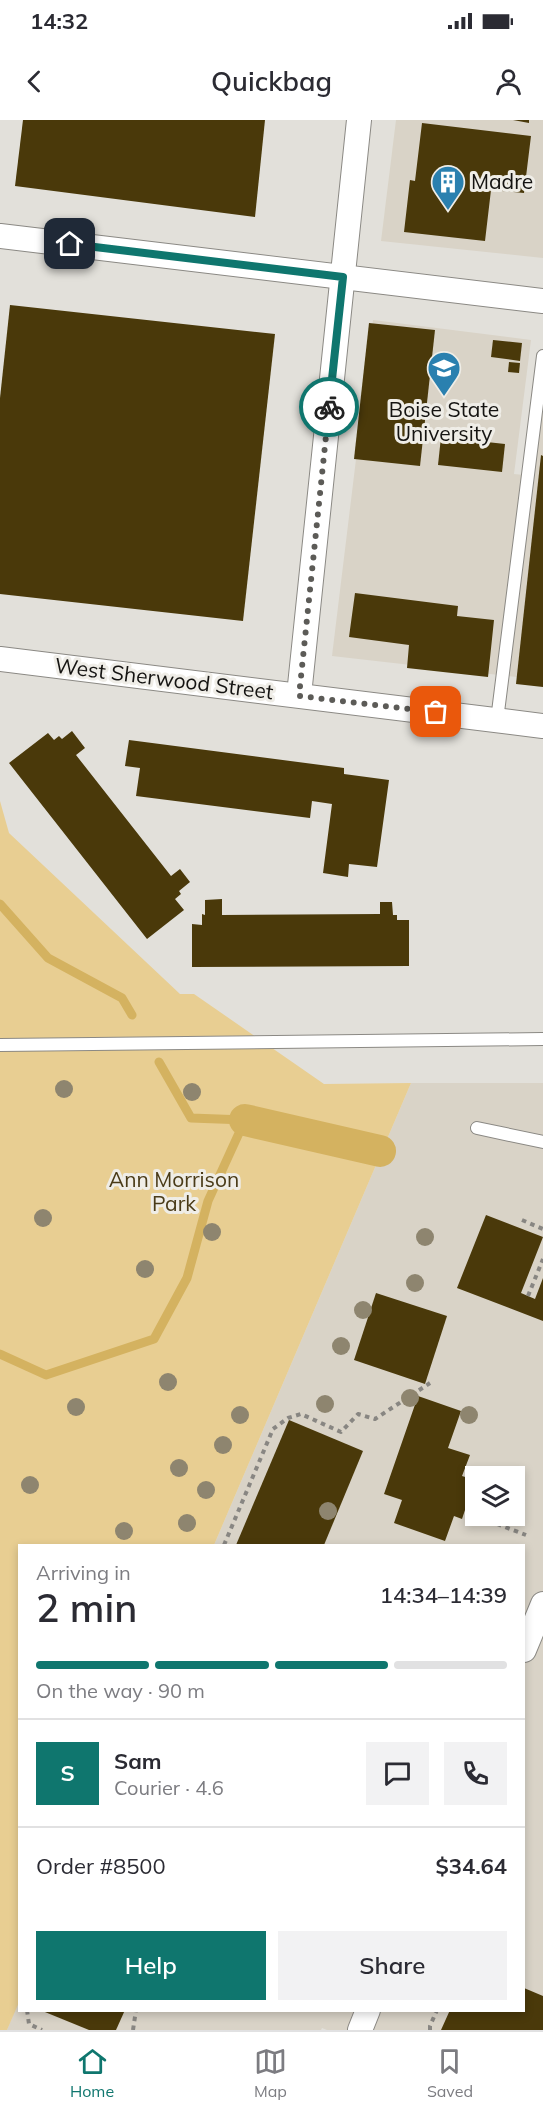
<!DOCTYPE html>
<html lang="en">
<head>
<meta charset="utf-8">
<style>
  body { margin:0; font-family:Mulish,sans-serif; background:#f2f2f3; color:#2b2b33; height:100vh; display:flex; flex-direction:column; font-size:22px; white-space:nowrap }
  * { box-sizing:border-box; margin:0 }
  p { font-size:20px; color:#7c7c81 }
  .icon { flex:none; width:33px; height:33px; fill:none; stroke:currentColor; stroke-width:2; stroke-linecap:round; stroke-linejoin:round }
  .map { position:relative; flex:1; overflow:hidden }
  .drawer { position:absolute; left:18px; top:1424px; width:507px; height:468px; display:flex; flex-direction:column; background:#fff; border-radius:0px; box-shadow:0 3px 9px #0003 }
  .drawer>* { flex:none }
  .buttons { position:absolute; left:465px; top:1346px; display:grid; gap:12px }
  .buttons a { display:grid; place-items:center; width:60px; height:60px; border-radius:0px; background:#fff; box-shadow:0 3px 9px #0003; font-size:30px }
  .pin { position:absolute; display:grid; place-items:center; width:51px; height:51px; color:#fff; margin:-26px; border-radius:12px; box-shadow:0 3px 9px #0006 }
  .courier { position:absolute; display:grid; place-items:center; width:60px; height:60px; margin:-30px; border:4px solid #0f766e; border-radius:50%; background:#fff; color:#222; box-shadow:0 2px 8px #0007 }
  .head em { font-style:normal; font-weight:600 }
  .head div { display:flex; flex-direction:column-reverse }
  .head { display:flex; align-items:center; justify-content:space-between; height:102px; padding:0 18px }
  h1 { font-size:39px; font-weight:600; line-height:45px }
  .bar { display:grid; grid-template-columns:repeat(4,1fr); gap:9px 6px; align-content:center; height:72px; padding:0 18px }
  .bar i { height:8px; border-radius:4px; background:#e1e1e2 }
  .bar .on { background:#0f766e }
  .bar p { grid-column:span 4 }
  .line { display:flex; align-items:center; gap:15px; padding:0 18px; border-top:2px solid #e1e1e2 }
  .line div { flex:1 }
  .round { display:grid; place-items:center; flex:none; width:63px; height:63px; border-radius:0px; background:#f2f2f3 }
  .cta { display:flex; gap:12px; margin-top:auto; padding:12px 18px }
  .cta a { flex:1; height:69px; border-radius:0px; background:#0f766e; color:#fff; font-size:24px; font-weight:600; line-height:69px; text-align:center }
  .cta a+a { background:#f2f2f3; color:#2b2b33 }
  .status { display:flex; justify-content:space-between; align-items:center; height:42px; padding:0 30px; background:#fff; direction:ltr }
  .status svg { height:16px; fill:currentColor }
  header { display:flex; justify-content:space-between; align-items:center; height:78px; padding:0 18px; background:#fff; font-size:27px; font-weight:600 }
  .dock { display:flex; justify-content:space-around; align-items:center; height:84px; border-top:2px solid #e1e1e2; background:#fff; font-size:16px; color:#7c7c81 }
  .dock a { display:grid; justify-items:center; gap:3px }
  .dock .on { color:#0f766e }
  .map>svg:first-child { display:block }
  .built { fill:#d9d3c7; fill-rule:evenodd }
  .green { fill:#e8ce92 }
  .lines { fill:none; stroke-linecap:round; stroke-linejoin:round }
  .stream { stroke:#d4b260; stroke-width:9 }
  .canal { stroke:#d4b260; stroke-width:32 }
  .building { fill:#4a390a }
  .service-casing { stroke:#8b8984; stroke-width:14 }
  .minor-casing { stroke:#8b8984; stroke-width:26 }
  .path { stroke:#888682; stroke-width:4; stroke-dasharray:4.5 4.5; stroke-linecap:butt }
  .service { stroke:#fff; stroke-width:12 }
  .minor { stroke:#fff; stroke-width:24 }
  .tree { fill:#8e856f }
  .done { stroke:#5c5b57; stroke-width:6; stroke-dasharray:0 10.8 }
  .route { stroke:#0f766e; stroke-width:8 }
  .labels { text-anchor:middle; stroke-width:6; stroke-linejoin:round; paint-order:stroke }
  .poi-label { font-size:21px; fill:#141311; stroke:#efede7; text-anchor:start }
  .street-label { font-size:21px; fill:#141311; stroke:#efede7 }
  .park-label { font-size:21px; fill:#4a3b18; stroke:#efede7 }
</style>
</head>
<body>
<div class="status"><b>14:32</b><svg viewBox="0 0 49 12"><path d="M0 12V9h3v3zM5 12V6h3v6zM10 12V3h3v9zM15 12V0h3v12zM26 1h20v11H26zM47 4h2v5h-2z"/></svg></div>
<header><svg class="icon" aria-label="back" viewBox="0 0 24 24"><path d="M15 5l-7 7 7 7"/></svg>Quickbag<svg class="icon" aria-label="person" viewBox="0 0 24 24"><circle cx="12" cy="8" r="4"/><path d="M4 21q1-7 8-7t8 7"/></svg></header>
<div class="map">
<svg width="543" height="1910" viewBox="0 0 543 1910">
  <rect width="100%" height="100%" fill="#e2e0da"/>
  <g class="built">
    <polygon points="396,0 543,0 543,138 381,121"/>
    <polygon points="373,200 531,220 514,354 534,356 543,286 543,560 332,536"/>
    <path d="M411,963H543V1910H327L322,1908L321,1910H7L19,1880L20,1890H524V1425H214ZM476,1356H514V1395H476Z"/>
  </g>
  <polygon class="green" points="0,681 9,713 180,874 194,874 324,964 411,963 214,1425 20,1425 20,1880 7,1910 0,1910"/>
  <g class="lines">
    <g class="stream">
      <polyline points="0,784 48,838 122,878 132,895"/>
      <polyline points="0,1234 46,1255 154,1219 187,1158 208,1081 245,1000 191,998 159,942"/>
    </g>
    <polyline class="canal" points="245,1000 380,1031"/>
  </g>
  <g class="building">
    <polygon points="23,0 265,0 255,97 15,66"/>
    <polygon points="513,0 529,0 529,3"/>
    <polygon points="422,3 531,16 524,73 491,70 485,121 404,112 410,60 415,61"/>
    <polygon points="10,185 275,214 243,501 0,474 0,278"/>
    <polygon points="369,203 435,210 420,346 354,339"/>
    <polygon points="493,220 522,223 520,241 491,237"/>
    <polygon points="509,242 520,243 519,253 508,252"/>
    <polygon points="441,317 505,324 502,352 438,345"/>
    <polygon points="541,335 543,336 543,567 516,564"/>
    <polygon points="355,473 458,486 457,496 494,500 488,557 407,548 409,525 349,517"/>
    <polygon points="72,611 85,628 76,635 171,756 180,749 190,762 179,771 181,774 175,779 184,790 147,819 9,643 48,613 54,620 59,616 62,619"/>
    <polygon points="129,620 344,648 344,654 389,660 377,747 349,744 348,757 323,753 332,684 312,681 310,698 136,676 140,648 125,646"/>
    <polygon points="222,779 222,795 380,794 380,782 392,782 393,795 397,795 397,800 409,800 409,846 192,847 192,804 202,805 202,794 205,795 205,780"/>
    <polygon points="486,1095 543,1117 521,1173 535,1179 543,1158 543,1201 457,1168"/>
    <polygon points="376,1173 447,1196 425,1264 354,1240"/>
    <polygon points="418,1276 461,1291 448,1328 470,1335 462,1356 475,1360 462,1399 454,1396 445,1421 394,1403 402,1380 384,1374"/>
    <polygon points="289,1300 363,1331 324,1425 236,1425"/>
    <polygon points="524,1868 543,1876 543,1910 441,1910 450,1890 524,1890"/>
    <polygon points="40,1890 125,1890 116,1910 89,1910"/>
  </g>
  <g class="lines">
    <defs>
      <g id="service">
        <polyline points="497,600 543,236"/>
        <polyline points="0,925 543,919"/>
        <polyline points="477,1008 543,1022"/>
      </g>
      <g id="minor">
        <polyline points="0,116 543,181"/>
        <polyline points="0,539 543,606"/>
        <polyline points="299,575 359,0"/>
        <polyline points="524,1530 543,1484"/>
        <polyline points="360,1910 368,1890"/>
      </g>
    </defs>
    <use href="#service" class="service-casing"/>
    <use href="#minor" class="minor-casing"/>
    <g class="path">
      <polyline points="522,1100 543,1109"/>
      <polyline points="528,1176 543,1139"/>
      <polyline points="497,1404 526,1415"/>
      <polyline points="224,1425 273,1309 288,1298 301,1294 341,1312 358,1294 375,1299 430,1263"/>
      <polyline points="27,1890 29,1904 42,1910"/>
      <polyline points="133,1910 136,1890"/>
      <polyline points="430,1910 430,1906 437,1890"/>
    </g>
    <use href="#service" class="service"/>
    <use href="#minor" class="minor"/>
  </g>
  <g class="tree">
    <circle cx="64" cy="969" r="9"/>
    <circle cx="192" cy="972" r="9"/>
    <circle cx="43" cy="1098" r="9"/>
    <circle cx="212" cy="1112" r="9"/>
    <circle cx="425" cy="1117" r="9"/>
    <circle cx="145" cy="1149" r="9"/>
    <circle cx="415" cy="1163" r="9"/>
    <circle cx="363" cy="1190" r="9"/>
    <circle cx="341" cy="1226" r="9"/>
    <circle cx="168" cy="1262" r="9"/>
    <circle cx="410" cy="1278" r="9"/>
    <circle cx="325" cy="1284" r="9"/>
    <circle cx="76" cy="1287" r="9"/>
    <circle cx="240" cy="1295" r="9"/>
    <circle cx="469" cy="1295" r="9"/>
    <circle cx="223" cy="1325" r="9"/>
    <circle cx="179" cy="1348" r="9"/>
    <circle cx="30" cy="1365" r="9"/>
    <circle cx="206" cy="1370" r="9"/>
    <circle cx="328" cy="1391" r="9"/>
    <circle cx="187" cy="1403" r="9"/>
    <circle cx="124" cy="1411" r="9"/>
  </g>
  <g class="lines">
    <polyline class="done" points="329,287 299,576 436,592"/>
    <polyline class="route" points="70,124 343,157 329,287"/>
  </g>
  <defs>
    <symbol id="building-pin" viewBox="-11 -11 22 30"><path d="M0 17L-7.5 6A9.5 9.5 0 1 1 7.5 6Z" fill="#2a80af" stroke="#efede7"/><path d="M-4-6H4V6H1V3H-1V6H-4ZM-2.5-4.3h1.7v1.8h-1.7ZM.8-4.3h1.7v1.8H.8ZM-2.5-1h1.7V.8h-1.7ZM.8-1h1.7V.8H.8Z" fill="#fff"/></symbol>
    <symbol id="university-pin" viewBox="-11 -11 22 30"><path d="M0 17L-7.5 6A9.5 9.5 0 1 1 7.5 6Z" fill="#2a80af" stroke="#efede7"/><path d="M0-5L7-2L0 1L-7-2ZM-4 1L0 2.5L4 1V4Q0 6-4 4Z" fill="#fff"/></symbol>
  </defs>
  <g fill-rule="evenodd">
    <use href="#building-pin" x="429" y="43" width="38" height="52"/>
    <use href="#university-pin" x="425" y="229" width="38" height="52"/>
  </g>
  <g class="labels">
    <g class="poi-label">
      <text x="471" y="69">Madre</text>
      <text x="444" y="297" text-anchor="middle">Boise State<tspan x="444" dy="24">University</tspan></text>
    </g>
    <g class="street-label">
      <text transform="translate(164 559) rotate(7)" y="7">West Sherwood Street</text>
    </g>
    <g class="park-label">
      <text x="174" y="1067">Ann Morrison<tspan x="174" dy="24">Park</tspan></text>
    </g>
  </g>
</svg>
<div class="buttons">
<a><svg class="icon" aria-label="layers" viewBox="0 0 24 24"><path d="M12 4l9 5-9 5-9-5zM3 14l9 5 9-5"/></svg></a>
</div>
<div class="pin" style="left:436px;top:592px;background:#ea580c"><svg class="icon" aria-label="bag" viewBox="0 0 24 24"><path d="M5 8h14l-1 12H6zM9 8a3 3 0 0 1 6 0"/></svg></div>
<div class="pin" style="left:70px;top:124px;background:#1f2937"><svg class="icon" aria-label="home" viewBox="0 0 24 24"><path d="M3 11l9-7 9 7M6 9v11h12V9"/></svg></div>
<div class="courier" style="left:329px;top:287px"><svg class="icon" aria-label="bike" viewBox="0 0 24 24"><circle cx="6" cy="16" r="4"/><circle cx="18" cy="16" r="4"/><path d="M6 16l4-8h5l3 8M10 8l3 8H6M13 5h3"/></svg></div>
<section class="drawer">
<div class="head"><div><h1>2 min</h1><p>Arriving in</p></div><em>14:34–14:39</em></div>
<div class="bar"><i class="on"></i><i class="on"></i><i class="on"></i><i></i><p>On the way · 90 m</p></div>
<div class="line" style="height:108px"><b class="round" style="background:#0f766e;color:#fff">S</b><div><b>Sam</b><p>Courier · 4.6</p></div><a class="round"><svg class="icon" aria-label="chat" viewBox="0 0 24 24"><path d="M4 5h16v11H9l-5 4z"/></svg></a><a class="round"><svg class="icon" aria-label="phone" viewBox="0 0 24 24"><path d="M5 4h4l2 5-3 2q2 4 5 5l2-3 5 2v4C11 20 4 13 5 4z"/></svg></a></div>
<div class="line" style="height:78px"><div>Order #8500</div><b>$34.64</b></div>
<div class="cta"><a>Help</a><a>Share</a></div>
</section>
</div>
<nav class="dock">
<a class="on"><svg class="icon" aria-label="home" viewBox="0 0 24 24"><path d="M3 11l9-7 9 7M6 9v11h12V9"/></svg>Home</a>
<a><svg class="icon" aria-label="map" viewBox="0 0 24 24"><path d="M3 6l6-2 6 2 6-2v14l-6 2-6-2-6 2zM9 4v14M15 6v14"/></svg>Map</a>
<a><svg class="icon" aria-label="saved" viewBox="0 0 24 24"><path d="M7 4h10v16l-5-4-5 4z"/></svg>Saved</a>
</nav>
</body>
</html>
